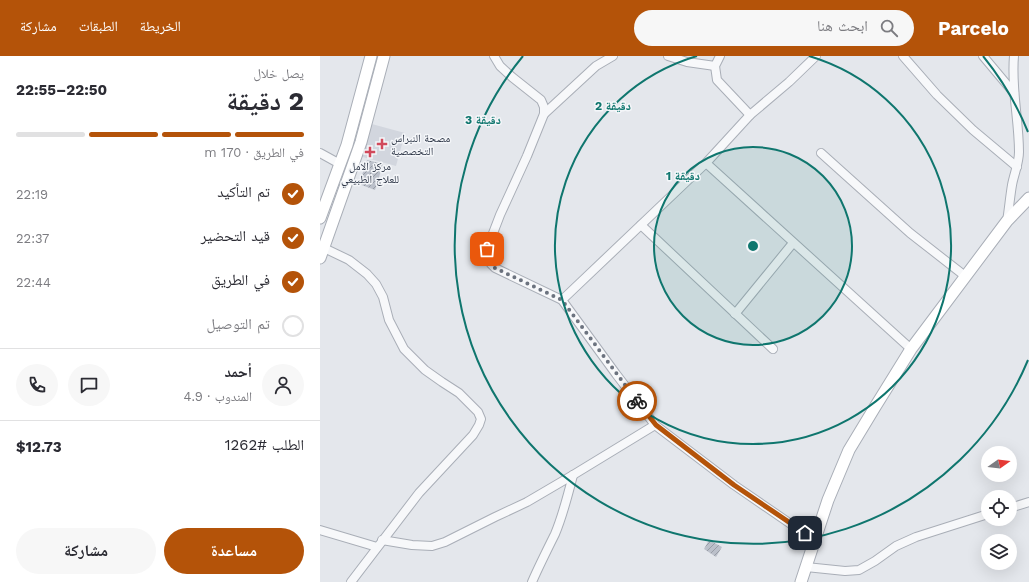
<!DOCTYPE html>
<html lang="ar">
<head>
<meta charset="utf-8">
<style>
  body { margin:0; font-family:"Work Sans","Noto Naskh Arabic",sans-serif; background:#f7f7f7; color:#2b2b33; direction:rtl; height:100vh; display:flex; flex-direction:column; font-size:15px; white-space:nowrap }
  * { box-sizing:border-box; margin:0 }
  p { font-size:13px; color:#7c7c81 }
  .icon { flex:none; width:22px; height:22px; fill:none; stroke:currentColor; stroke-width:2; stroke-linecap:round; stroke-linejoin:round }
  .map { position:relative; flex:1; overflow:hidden; direction:ltr }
  .side { display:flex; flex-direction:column; background:#fff; width:320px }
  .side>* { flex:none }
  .needle { width:26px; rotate:76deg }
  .fabs { position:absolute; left:661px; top:390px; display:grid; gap:8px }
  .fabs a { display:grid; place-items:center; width:36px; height:36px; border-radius:50%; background:#fff; box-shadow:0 4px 16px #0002; font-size:20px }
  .pin { position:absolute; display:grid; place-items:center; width:34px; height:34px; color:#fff; margin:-17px; border-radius:8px; box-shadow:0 2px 6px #0006 }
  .courier { position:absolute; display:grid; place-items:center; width:40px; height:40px; margin:-20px; border:3px solid #b45309; border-radius:50%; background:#fff; color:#222; box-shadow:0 1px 5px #0007 }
  .overview em { font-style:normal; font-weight:700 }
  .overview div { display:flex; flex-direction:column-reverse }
  .overview { display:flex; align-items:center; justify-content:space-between; height:68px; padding:0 16px }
  h1 { font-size:26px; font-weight:700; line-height:30px }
  .bar { display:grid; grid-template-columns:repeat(4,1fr); gap:6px 4px; align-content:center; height:48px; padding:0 16px }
  .bar i { height:5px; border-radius:3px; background:#e1e1e2 }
  .bar .active { background:#b45309 }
  .bar p { grid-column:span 4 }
  .line { display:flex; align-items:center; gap:10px; padding:0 16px; border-top:1px solid #e1e1e2 }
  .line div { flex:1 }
  .round { display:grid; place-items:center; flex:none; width:42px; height:42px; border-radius:21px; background:#f7f7f7 }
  ol { padding:0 16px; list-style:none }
  li { display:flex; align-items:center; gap:12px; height:44px }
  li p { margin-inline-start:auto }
  li .icon { padding:4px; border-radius:50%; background:#b45309; color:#fff; stroke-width:4 }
  li:last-child { color:#7c7c81 }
  li i { width:22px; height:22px; border:2px solid #e1e1e2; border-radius:50% }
  .cta { display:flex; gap:8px; margin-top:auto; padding:8px 16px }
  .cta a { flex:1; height:46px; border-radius:24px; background:#b45309; color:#fff; font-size:16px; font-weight:700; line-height:46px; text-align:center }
  .cta a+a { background:#f7f7f7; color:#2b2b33 }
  header { display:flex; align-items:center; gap:24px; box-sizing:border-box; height:56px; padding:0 20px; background:#b45309; color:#fff }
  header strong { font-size:19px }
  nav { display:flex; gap:22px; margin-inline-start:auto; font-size:14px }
  .search { width:280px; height:36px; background:#f7f7f7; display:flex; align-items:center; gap:10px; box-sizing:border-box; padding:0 14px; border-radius:22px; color:#7c7c81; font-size:15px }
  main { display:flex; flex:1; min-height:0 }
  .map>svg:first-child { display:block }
  .built { fill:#d2d6de }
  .building { fill:url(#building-hatch) }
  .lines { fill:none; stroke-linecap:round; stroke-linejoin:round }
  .street-casing { stroke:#a9aeb7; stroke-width:10 }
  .secondary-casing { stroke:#a9aeb7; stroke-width:13 }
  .street { stroke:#f7f8fa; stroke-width:8 }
  .secondary { stroke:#fff; stroke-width:11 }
  .done { stroke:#6c737f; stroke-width:4; stroke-dasharray:0 7.2 }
  .route { stroke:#b45309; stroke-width:5 }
  .ring { fill:none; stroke:#0f766e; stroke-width:2 }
  .poi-dot { fill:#d1495b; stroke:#f4f6f9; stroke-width:1.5 }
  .labels { text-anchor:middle; stroke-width:3; stroke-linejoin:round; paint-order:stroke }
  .poi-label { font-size:11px; fill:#2b3445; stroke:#f4f6f9; text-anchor:start }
  .centre { fill:#0f766e; stroke:#f4f6f9; stroke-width:2 }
  .ring-label { font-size:12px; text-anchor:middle; font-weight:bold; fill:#0f766e; stroke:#f4f6f9; stroke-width:3; stroke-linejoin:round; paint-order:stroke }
</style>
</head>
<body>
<header>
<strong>Parcelo</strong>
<div class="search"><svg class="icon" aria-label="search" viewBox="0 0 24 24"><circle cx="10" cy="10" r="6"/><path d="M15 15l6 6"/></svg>ابحث هنا</div>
<nav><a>الخريطة</a><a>الطبقات</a><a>مشاركة</a></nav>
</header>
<main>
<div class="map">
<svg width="709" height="526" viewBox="0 0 709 526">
  <defs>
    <pattern id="building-hatch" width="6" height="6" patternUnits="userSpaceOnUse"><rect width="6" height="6" fill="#bbc0ca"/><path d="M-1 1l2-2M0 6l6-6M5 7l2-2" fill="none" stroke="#989da6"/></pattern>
  </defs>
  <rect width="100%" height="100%" fill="#e4e7ec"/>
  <polygon class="built" points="48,67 85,77 76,110 39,100"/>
  <g class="building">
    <polygon points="47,104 63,108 55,134 39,128"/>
    <polygon points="389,484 402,491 396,501 384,493"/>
  </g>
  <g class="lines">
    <defs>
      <g id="street">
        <polyline points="174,0 180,10 192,21 221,44 224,51 224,58 207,100 180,159 167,193 167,202 171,208 175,212 242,244 296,318 335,369 414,429 494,484"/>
        <polyline points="348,0 367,6 395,10"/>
        <polyline points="400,0 395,10 397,24 430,59"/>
        <polyline points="583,0 617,39 653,74 697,111"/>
        <polyline points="663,0 694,37"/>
        <polyline points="224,58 276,10 293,0"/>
        <polyline points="0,97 20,108"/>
        <polyline points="501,97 590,177 645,220"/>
        <polyline points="386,107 591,293"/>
        <path d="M687,165C689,153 690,141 692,129C694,118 699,107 699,96C699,64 691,32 694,0"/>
        <polyline points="321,169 453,293"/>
        <polyline points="4,192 29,204 47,218 56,228 63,241 69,264 84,293 105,314 122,326 139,337 158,356 161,363 159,369 153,379 99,437 31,526"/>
        <polyline points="242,244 386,107 430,59 469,26 496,0"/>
        <polyline points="415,258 473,187"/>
        <polyline points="690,452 709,446"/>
        <polyline points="0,474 57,491"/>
        <polyline points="62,484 92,489 112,490 125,486 175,461 207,446 253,419 335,369"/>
        <polyline points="486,511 525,515 539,514 555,505 576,490 596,481 668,458"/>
        <path d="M212,526C219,510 227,494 235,478C243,459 248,439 253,419"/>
      </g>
      <g id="secondary">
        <polyline points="0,162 27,89 51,0"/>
        <polyline points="0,202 41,86 64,0"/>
        <polyline points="481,526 508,444 529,394 555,351 591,293 687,165 709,142"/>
      </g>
    </defs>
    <use href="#street" class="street-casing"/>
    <use href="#secondary" class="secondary-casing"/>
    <use href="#street" class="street"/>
    <use href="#secondary" class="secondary"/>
  </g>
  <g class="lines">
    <path class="done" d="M167,193C167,203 167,205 175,212L242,244L317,345"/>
    <polyline class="route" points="317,345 336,369 414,429 485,477"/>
  </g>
  <circle cx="433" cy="190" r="99" fill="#0f766e" fill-opacity=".12"/>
  <g class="ring">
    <circle cx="433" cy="190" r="99"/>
    <path d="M489 0A198 198 0 1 1 377 0"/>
    <path d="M708 304A298 298 0 1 1 203 0M663 0A298 298 0 0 1 708 76"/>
  </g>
  <g class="poi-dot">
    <path d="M60 82h4v4h4v4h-4v4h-4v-4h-4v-4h4z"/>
    <path d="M48 90h4v4h4v4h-4v4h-4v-4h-4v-4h4z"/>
  </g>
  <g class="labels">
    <g class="poi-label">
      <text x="71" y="86">مصحة النبراس<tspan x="71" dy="13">التخصصية</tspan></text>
      <text x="50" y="114" text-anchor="middle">مركز الامل<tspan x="50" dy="13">للعلاج الطبيعي</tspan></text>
    </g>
  </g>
  <circle cx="433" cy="190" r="6" class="centre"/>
  <g class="ring-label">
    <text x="293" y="54">2 دقيقة</text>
    <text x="163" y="68">3 دقيقة</text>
    <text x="363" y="124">1 دقيقة</text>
  </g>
</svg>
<div class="fabs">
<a><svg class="needle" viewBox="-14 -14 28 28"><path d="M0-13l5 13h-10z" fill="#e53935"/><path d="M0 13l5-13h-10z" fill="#7c7c81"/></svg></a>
<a><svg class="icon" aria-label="locate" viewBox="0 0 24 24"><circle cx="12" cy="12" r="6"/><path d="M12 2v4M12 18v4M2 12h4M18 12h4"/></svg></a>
<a><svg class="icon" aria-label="layers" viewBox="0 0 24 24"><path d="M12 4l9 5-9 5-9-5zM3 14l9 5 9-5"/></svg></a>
</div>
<div class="pin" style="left:167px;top:193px;background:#ea580c"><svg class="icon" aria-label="bag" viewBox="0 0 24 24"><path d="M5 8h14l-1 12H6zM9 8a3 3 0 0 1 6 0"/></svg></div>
<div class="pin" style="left:485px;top:477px;background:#1f2937"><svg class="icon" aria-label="home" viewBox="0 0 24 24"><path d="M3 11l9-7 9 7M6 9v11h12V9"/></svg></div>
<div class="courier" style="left:317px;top:345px"><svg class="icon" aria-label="bike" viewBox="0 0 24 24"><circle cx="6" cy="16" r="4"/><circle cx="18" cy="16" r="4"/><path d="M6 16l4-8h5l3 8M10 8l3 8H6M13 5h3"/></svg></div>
</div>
<section class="side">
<div class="overview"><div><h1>2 دقيقة</h1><p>يصل خلال</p></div><em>22:50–22:55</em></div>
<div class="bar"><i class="active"></i><i class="active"></i><i class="active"></i><i></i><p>في الطريق · 170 m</p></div>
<ol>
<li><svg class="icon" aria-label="check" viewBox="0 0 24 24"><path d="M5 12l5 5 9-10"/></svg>تم التأكيد<p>22:19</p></li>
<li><svg class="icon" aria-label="check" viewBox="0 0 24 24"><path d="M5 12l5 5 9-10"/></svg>قيد التحضير<p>22:37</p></li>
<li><svg class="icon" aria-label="check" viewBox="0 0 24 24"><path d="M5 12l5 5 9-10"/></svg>في الطريق<p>22:44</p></li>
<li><i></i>تم التوصيل</li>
</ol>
<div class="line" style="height:72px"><a class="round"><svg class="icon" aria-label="person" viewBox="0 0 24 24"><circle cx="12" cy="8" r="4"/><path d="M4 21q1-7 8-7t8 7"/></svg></a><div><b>أحمد</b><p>المندوب · 4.9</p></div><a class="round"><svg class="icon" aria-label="chat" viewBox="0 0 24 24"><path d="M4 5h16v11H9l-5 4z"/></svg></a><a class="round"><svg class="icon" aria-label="phone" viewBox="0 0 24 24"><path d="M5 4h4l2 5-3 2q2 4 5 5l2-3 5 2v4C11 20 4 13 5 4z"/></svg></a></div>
<div class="line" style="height:52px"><div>الطلب #1262</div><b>$12.73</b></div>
<div class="cta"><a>مساعدة</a><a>مشاركة</a></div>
</section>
</main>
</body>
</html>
